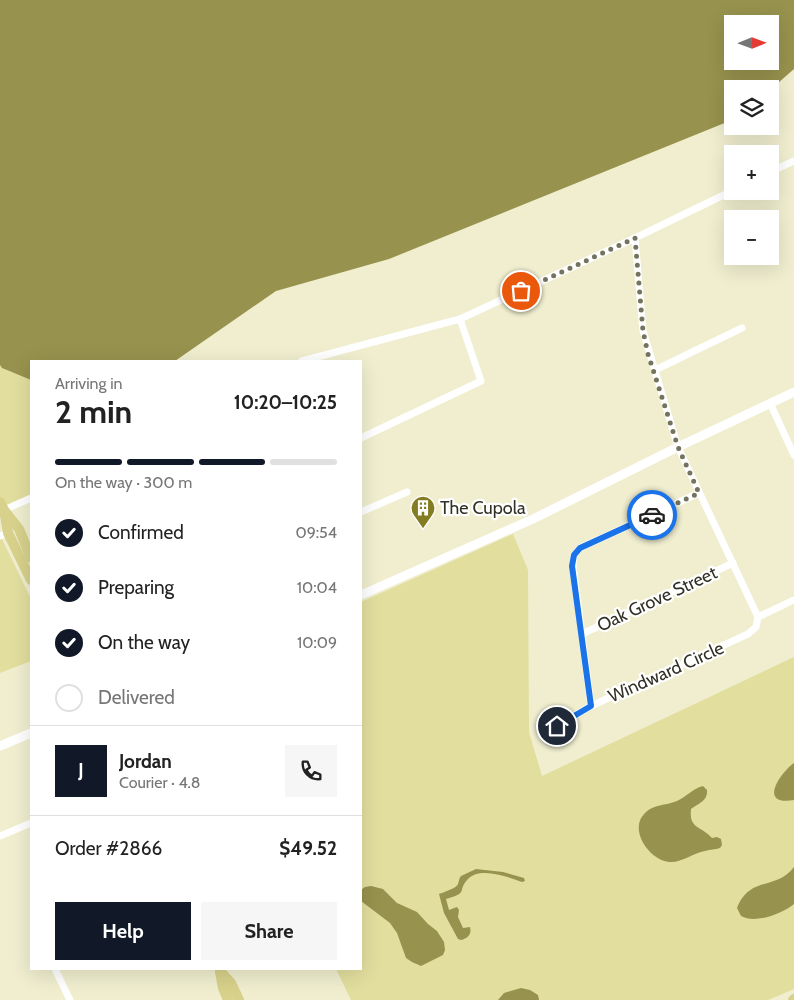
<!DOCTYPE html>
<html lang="en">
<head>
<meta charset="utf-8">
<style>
  body { margin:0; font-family:Cabin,sans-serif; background:#f6f6f6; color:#222; height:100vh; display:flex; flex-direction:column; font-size:19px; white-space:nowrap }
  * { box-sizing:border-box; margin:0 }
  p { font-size:16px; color:#767676 }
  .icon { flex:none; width:28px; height:28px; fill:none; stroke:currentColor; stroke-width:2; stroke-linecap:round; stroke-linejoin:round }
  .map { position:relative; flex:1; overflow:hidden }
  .drawer { position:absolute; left:30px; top:360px; width:332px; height:610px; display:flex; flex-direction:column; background:#fff; border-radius:0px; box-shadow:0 5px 20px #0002 }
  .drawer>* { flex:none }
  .needle { width:32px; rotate:89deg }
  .buttons { position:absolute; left:724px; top:15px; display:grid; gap:10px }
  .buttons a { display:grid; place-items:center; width:55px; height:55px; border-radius:0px; background:#fff; box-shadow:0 5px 20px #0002; font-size:25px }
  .pin { position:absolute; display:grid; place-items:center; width:42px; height:42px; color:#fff; margin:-21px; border:2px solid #fff; border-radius:50%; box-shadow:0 1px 5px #0007 }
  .courier { position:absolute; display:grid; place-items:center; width:50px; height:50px; margin:-25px; border:4px solid #1a73e8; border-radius:50%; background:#fff; color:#222; box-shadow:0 1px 6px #0007 }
  .headline em { font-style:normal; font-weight:800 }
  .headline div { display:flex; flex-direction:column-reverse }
  .headline { display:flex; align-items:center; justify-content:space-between; height:85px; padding:0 25px }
  h1 { font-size:32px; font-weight:800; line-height:38px }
  .bar { display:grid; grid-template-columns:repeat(4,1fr); gap:8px 5px; align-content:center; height:60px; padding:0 25px }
  .bar i { height:6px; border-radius:4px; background:#e0e0e0 }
  .bar .selected { background:#111827 }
  .bar p { grid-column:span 4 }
  .line { display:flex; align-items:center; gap:12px; padding:0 25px; border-top:1px solid #e0e0e0 }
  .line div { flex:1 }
  .round { display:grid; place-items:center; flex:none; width:52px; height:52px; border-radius:0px; background:#f6f6f6 }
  ol { padding:0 25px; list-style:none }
  li { display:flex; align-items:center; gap:15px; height:55px }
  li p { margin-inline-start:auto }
  li .icon { padding:5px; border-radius:50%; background:#111827; color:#fff; stroke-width:4 }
  li:last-child { color:#767676 }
  li i { width:28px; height:28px; border:2px solid #e0e0e0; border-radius:50% }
  .action { display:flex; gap:10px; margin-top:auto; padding:10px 25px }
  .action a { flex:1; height:58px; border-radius:0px; background:#111827; color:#fff; font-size:20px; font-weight:800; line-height:58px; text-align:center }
  .action a+a { background:#f6f6f6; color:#222 }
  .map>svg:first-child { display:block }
  .green { fill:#e2de9e }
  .water { fill:#97924d; fill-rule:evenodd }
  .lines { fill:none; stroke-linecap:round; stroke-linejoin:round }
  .minor { stroke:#fff; stroke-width:7 }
  .tertiary { stroke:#fff; stroke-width:9 }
  .primary { stroke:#d7d18b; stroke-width:10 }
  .done { stroke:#747360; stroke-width:5; stroke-dasharray:0 9 }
  .route { stroke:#1a73e8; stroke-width:6 }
  .labels { text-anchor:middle; stroke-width:4.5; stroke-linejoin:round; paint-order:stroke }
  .poi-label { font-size:18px; fill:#323125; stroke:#fff; text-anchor:start }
  .street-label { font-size:18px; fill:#323125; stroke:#fff }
</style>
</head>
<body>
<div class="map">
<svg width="794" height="1000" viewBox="0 0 794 1000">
  <rect width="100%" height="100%" fill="#f0eecf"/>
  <g class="green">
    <polygon points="0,365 2,368 31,380 31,498 4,510 0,502"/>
    <polygon points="513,534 528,570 529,732 542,776 794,657 794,989 768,1000 351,1000 336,969 361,969 361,602"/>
    <polygon points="0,535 31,599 31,643 30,648 31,661 0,673"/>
  </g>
  <g class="water">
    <path d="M0,0H794V69L770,90V89H732V120L389,259L276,291L175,361H31V380L2,368L0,365ZM732,24H770V61H732Z"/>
    <path d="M794,763V800C758,806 779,774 794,763Z"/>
    <path d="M703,786L707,790C708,801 699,803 691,809C689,829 700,825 712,838L717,837L721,839L722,845L720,848C715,850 711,849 705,851C693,853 682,863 669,862C649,860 628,829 645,813C654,804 665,806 677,801C686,797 692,789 703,786Z"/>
    <path d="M794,867V904C782,914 755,924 741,916L737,908C750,875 776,891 794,867Z"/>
    <path d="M476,869L503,872L524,878L525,881L522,882C508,877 480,866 468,879C456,892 470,892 446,899L449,910L457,907L459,910L458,917L463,928L470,927C472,934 468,938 461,940L458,939L444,913L439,894C444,892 457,888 458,884C459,881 459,878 461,876Z"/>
    <polygon points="371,886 383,889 397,903 417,912 428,924 437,931 444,942 445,950 443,955 421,966 412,962 406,958 397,933 390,923 361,901 361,890 365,887"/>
    <polygon points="521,988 530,990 538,995 539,1000 498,1000 504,993"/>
  </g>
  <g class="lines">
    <g class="minor">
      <polyline points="770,172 794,161"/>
      <polyline points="635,238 643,331 678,447 758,617"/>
      <polyline points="302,361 460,319 635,238 732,191"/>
      <polyline points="655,370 742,328"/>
      <polyline points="770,403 794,455"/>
      <polyline points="361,438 481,381 460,319"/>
      <polyline points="4,510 31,498"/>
      <polyline points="361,512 407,492"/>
      <polyline points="0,536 8,533"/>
      <polyline points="758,617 794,600"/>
      <polyline points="582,634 733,563"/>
      <polyline points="591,706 573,566 574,555 580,548 699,493"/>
      <polyline points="541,735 591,706 748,634 756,627 758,617"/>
      <polyline points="0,836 31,823"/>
      <polyline points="55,969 70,1000"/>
    </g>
    <g class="tertiary">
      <polyline points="361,595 533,519 678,447 794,392"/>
      <polyline points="0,746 31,733"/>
    </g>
    <g class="primary">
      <polyline points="0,502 4,510 19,529 31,558"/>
      <polyline points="4,510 8,533 31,580"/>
      <polyline points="220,971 231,983 239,1000"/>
      <polyline points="220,972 223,988 228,1000"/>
      <polyline points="793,1000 794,999"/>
    </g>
  </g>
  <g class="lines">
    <polyline class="done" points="521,291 635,238 643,331 648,354 678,447 699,493 652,515"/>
    <polyline class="route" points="557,726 591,706 572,566 574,555 580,548 652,515"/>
  </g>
  <defs>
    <symbol id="building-pin" viewBox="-11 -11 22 30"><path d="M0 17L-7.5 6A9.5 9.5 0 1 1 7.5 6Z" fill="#837c22" stroke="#fff"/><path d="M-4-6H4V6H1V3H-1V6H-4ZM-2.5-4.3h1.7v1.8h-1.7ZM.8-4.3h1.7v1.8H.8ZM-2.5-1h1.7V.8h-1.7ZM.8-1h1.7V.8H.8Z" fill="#fff"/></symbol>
  </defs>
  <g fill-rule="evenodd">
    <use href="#building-pin" x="409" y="494" width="28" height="38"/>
  </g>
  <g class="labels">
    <g class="poi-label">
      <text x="440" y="514">The Cupola</text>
    </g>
    <g class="street-label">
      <text transform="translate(657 599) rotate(-25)" y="6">Oak Grove Street</text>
      <text transform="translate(666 672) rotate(-24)" y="6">Windward Circle</text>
    </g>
  </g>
</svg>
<div class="buttons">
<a><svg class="needle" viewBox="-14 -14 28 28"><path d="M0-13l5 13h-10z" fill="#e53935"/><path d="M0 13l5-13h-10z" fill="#767676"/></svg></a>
<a><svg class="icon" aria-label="layers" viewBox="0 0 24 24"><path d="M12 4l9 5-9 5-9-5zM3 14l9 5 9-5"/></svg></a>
<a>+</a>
<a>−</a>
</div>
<div class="pin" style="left:521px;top:291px;background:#ea580c"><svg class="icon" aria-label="bag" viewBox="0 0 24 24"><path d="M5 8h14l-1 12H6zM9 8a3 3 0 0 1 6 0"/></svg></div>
<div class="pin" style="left:557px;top:726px;background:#1f2937"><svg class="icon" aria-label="home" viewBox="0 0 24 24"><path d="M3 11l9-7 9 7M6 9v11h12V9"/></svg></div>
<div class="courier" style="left:652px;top:515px"><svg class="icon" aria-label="car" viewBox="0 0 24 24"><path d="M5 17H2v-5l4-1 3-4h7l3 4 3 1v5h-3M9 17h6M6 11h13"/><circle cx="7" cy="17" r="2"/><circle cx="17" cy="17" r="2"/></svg></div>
<section class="drawer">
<div class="headline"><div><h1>2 min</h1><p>Arriving in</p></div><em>10:20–10:25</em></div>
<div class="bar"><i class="selected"></i><i class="selected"></i><i class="selected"></i><i></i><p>On the way · 300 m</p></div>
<ol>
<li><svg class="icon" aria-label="check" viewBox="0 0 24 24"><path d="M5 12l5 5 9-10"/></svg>Confirmed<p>09:54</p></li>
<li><svg class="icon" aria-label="check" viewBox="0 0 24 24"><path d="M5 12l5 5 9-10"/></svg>Preparing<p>10:04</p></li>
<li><svg class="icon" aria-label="check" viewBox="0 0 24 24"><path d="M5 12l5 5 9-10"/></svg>On the way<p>10:09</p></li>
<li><i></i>Delivered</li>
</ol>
<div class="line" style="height:90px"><b class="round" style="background:#111827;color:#fff">J</b><div><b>Jordan</b><p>Courier · 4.8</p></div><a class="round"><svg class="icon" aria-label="phone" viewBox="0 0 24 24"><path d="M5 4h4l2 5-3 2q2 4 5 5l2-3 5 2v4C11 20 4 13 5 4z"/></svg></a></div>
<div class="line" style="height:65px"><div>Order #2866</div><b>$49.52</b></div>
<div class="action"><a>Help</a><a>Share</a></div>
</section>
</div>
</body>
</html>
